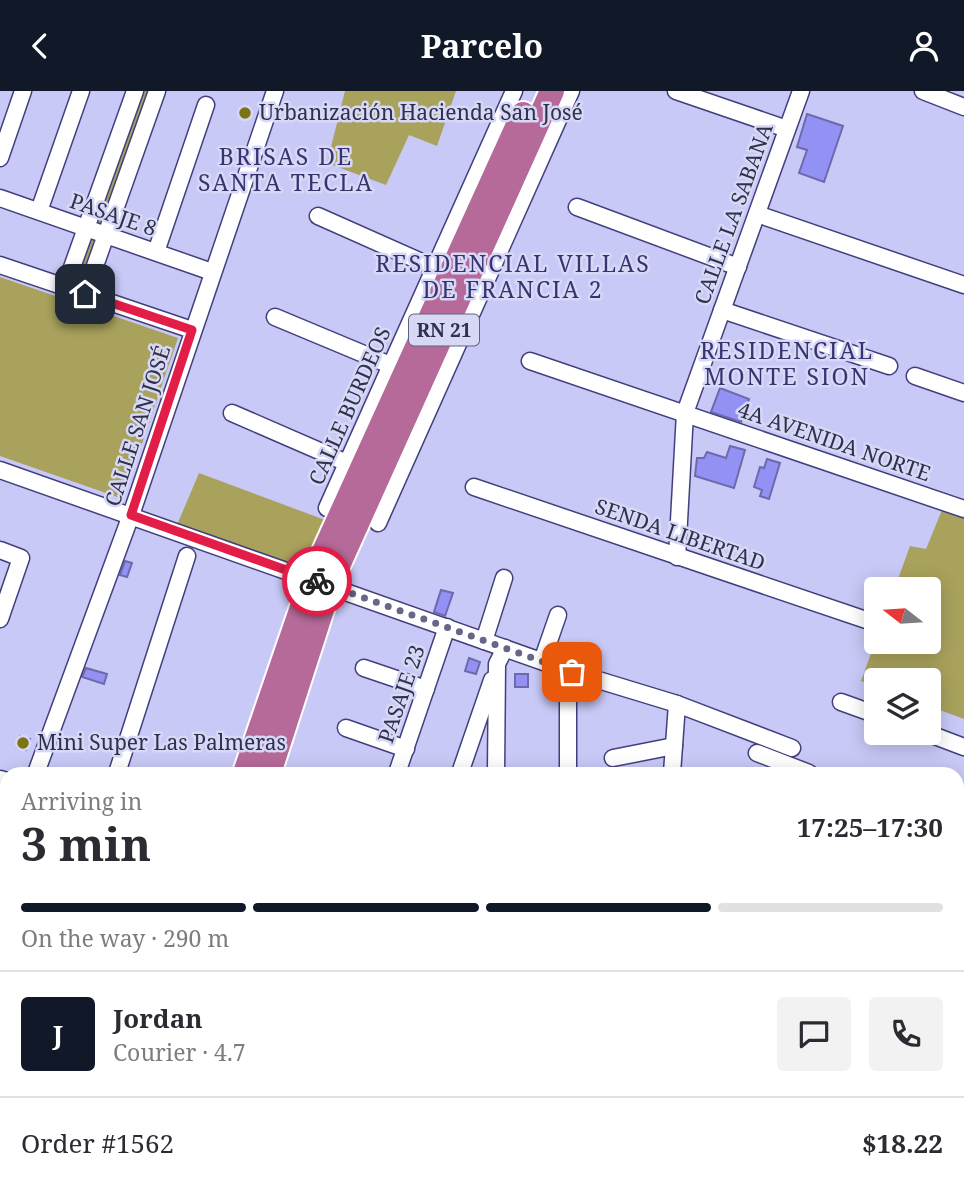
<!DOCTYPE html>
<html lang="en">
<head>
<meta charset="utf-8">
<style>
  body { margin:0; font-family:"Noto Serif",serif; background:#f2f2f3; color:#2b2b33; height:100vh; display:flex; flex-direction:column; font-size:26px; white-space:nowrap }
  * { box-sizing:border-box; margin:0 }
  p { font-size:23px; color:#7c7c81 }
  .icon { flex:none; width:38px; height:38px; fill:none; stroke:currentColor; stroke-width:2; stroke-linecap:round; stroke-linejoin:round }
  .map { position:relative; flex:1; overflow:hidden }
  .sheet { position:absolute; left:0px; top:676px; width:964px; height:436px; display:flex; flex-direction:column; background:#fff; border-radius:21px 21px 0 0; box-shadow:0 4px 18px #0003 }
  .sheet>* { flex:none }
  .needle { width:46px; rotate:287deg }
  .tools { position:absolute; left:864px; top:486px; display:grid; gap:14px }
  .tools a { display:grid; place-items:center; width:77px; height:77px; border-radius:7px; background:#fff; box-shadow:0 4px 18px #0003; font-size:35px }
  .pin { position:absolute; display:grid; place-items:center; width:60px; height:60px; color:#fff; margin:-30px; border-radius:14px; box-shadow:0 4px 10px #0006 }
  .courier { position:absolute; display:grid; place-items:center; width:70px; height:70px; margin:-35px; border:5px solid #e11d48; border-radius:50%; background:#fff; color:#222; box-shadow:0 2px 9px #0007 }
  .head em { font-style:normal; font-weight:700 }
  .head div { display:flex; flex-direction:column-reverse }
  .head { display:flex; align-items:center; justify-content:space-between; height:119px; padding:0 21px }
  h1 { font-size:46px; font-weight:700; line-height:52px }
  .bar { display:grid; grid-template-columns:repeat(4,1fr); gap:10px 7px; align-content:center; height:84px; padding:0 21px }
  .bar i { height:9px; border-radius:5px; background:#e1e1e2 }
  .bar .selected { background:#111827 }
  .bar p { grid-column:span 4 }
  .line { display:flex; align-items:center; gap:18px; padding:0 21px; border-top:2px solid #e1e1e2 }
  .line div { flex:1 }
  .round { display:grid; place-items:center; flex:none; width:74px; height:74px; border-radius:7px; background:#f2f2f3 }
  header { display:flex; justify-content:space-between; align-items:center; height:91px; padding:0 21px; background:#111827; color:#fff; font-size:32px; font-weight:700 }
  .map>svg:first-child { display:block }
  .green { fill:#a9a25d }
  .forest { fill:#a2993c }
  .building { fill:#9491f4; stroke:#6c6aad; stroke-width:2 }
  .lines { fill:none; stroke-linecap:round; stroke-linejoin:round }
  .minor-casing { stroke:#433f7e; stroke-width:19 }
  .highway-casing { stroke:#fff; stroke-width:28 }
  .minor { stroke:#fff; stroke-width:16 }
  .highway { stroke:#b66a99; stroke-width:24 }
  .highway-bridge-casing { stroke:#fff; stroke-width:28; stroke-linecap:butt }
  .highway-bridge { stroke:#b66a99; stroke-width:24 }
  .done { stroke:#656688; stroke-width:7; stroke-dasharray:0 12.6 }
  .route { stroke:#e11d48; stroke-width:9 }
  .poi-dot { fill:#7c7315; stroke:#d6d8f6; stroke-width:2.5 }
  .labels { text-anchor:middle; stroke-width:5; stroke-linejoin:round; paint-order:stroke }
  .shield { fill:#d6d8f6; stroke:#626280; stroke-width:2 }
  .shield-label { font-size:19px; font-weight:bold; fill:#30304d }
  .poi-label { font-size:21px; fill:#30304d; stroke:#d6d8f6; text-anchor:start }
  .street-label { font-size:21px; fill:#30304d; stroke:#d6d8f6 }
  .neighbourhood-label { font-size:23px; letter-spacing:2px; fill:#383370; stroke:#d6d8f6 }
</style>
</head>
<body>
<header><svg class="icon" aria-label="back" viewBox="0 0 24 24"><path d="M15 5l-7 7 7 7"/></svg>Parcelo<svg class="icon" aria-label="person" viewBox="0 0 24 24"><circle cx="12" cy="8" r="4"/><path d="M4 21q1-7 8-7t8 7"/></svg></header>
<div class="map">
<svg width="964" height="1110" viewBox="0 0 964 1110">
  <rect width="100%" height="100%" fill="#c8c9f6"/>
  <g class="green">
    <polygon points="135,0 157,0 87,197 67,190"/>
    <polygon points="345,0 456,0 437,55 409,44 386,94 327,72"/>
    <polygon points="0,186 178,247 123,408 0,365"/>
    <polygon points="199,382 325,429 305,481 177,434"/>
    <polygon points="942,419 964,426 964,628 929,615 929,590 877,590 877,596 861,590 877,546 877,551 929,551 929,499 894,499 910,455 926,458"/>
    <polygon points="330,1104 412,1104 410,1110 346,1110"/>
  </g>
  <polygon class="forest" points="0,1081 7,1083 7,1104 61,1104 76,1110 0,1110"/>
  <g class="building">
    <polygon points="807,23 843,35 824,91 799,82 807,59 797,56"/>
    <polygon points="720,297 749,308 741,331 711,321"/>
    <polygon points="730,355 745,359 734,397 695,385 697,367 704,367 707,361 726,367"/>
    <polygon points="767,368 780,372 769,408 760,405 762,399 754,396 760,376 764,377"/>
    <polygon points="125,470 132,472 127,486 120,484"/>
    <polygon points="441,499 453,502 445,525 434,521"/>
    <polygon points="469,567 480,571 476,583 465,580"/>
    <polygon points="86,577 107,583 104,593 82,586"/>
    <rect x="515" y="583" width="13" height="13"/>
    <polygon points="20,645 30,648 26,659 17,656"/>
  </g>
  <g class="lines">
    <defs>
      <g id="minor">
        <polyline points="676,0 787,38"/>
        <polyline points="923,0 964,16"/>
        <polyline points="0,67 23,0"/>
        <polyline points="0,107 212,181"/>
        <polyline points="577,116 738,176"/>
        <polyline points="39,120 81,0"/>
        <polyline points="757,123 964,194"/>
        <polyline points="318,125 435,177"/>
        <polyline points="156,161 206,14"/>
        <polyline points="0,174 192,239"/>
        <polyline points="65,196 135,0"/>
        <polyline points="85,203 157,0"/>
        <polyline points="722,219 889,275"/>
        <polyline points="275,226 390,274"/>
        <polyline points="530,270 964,418"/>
        <polyline points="915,285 964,302"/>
        <polyline points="232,322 347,372"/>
        <polyline points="0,379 572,581 677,613 792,657"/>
        <polyline points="474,396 872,531"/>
        <polyline points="327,417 514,0"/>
        <polyline points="378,432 571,0"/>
        <polyline points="0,459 21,467 0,528"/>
        <polyline points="677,466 685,322 801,0"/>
        <polyline points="484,550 504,487"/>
        <polyline points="542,570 558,524"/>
        <polyline points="364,577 426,598"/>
        <polyline points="841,611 877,624"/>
        <polyline points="346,637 406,658"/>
        <polyline points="927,642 964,656"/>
        <polyline points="757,662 809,682"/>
        <polyline points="613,667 674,655"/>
        <polyline points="36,682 131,424 275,0"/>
        <polyline points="117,682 187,465"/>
        <polyline points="397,682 447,536"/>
        <polyline points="460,682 492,589"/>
        <polyline points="496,682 497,573 505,557"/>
        <polyline points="568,682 568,600 572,581"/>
        <polyline points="672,682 677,613"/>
        <polyline points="0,688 7,690"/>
        <polyline points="957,740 964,743"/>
        <polyline points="0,781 7,758"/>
        <polyline points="957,834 964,816"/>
        <polyline points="957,870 964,872"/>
        <polyline points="313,1104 330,1110"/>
        <polyline points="553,1104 554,1110"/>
        <polyline points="625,1104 627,1110"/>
        <polyline points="734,1104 736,1110"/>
        <polyline points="796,1104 797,1110"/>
        <polyline points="871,1104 873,1110"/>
        <polyline points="930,1104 930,1110"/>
        <polyline points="949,1104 964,1109"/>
        <polyline points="442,1110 444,1104"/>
        <polyline points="536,1110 538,1104"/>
      </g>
      <g id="highway">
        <polyline points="318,474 523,23"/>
        <polyline points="336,479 552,0"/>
        <polyline points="245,682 309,496"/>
        <polyline points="269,682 327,503"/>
        <polyline points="139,1110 140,1104"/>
        <polyline points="162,1110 163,1104"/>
      </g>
    </defs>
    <use href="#minor" class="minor-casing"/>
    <use href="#highway" class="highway-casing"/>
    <use href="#minor" class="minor"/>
    <use href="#highway" class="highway"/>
    <defs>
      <g id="highway-bridge">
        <polyline points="309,496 318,474"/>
        <polyline points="327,503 336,479"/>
      </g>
    </defs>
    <use href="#highway-bridge" class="highway-bridge-casing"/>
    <use href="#highway-bridge" class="highway-bridge"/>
  </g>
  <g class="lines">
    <polyline class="done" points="317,490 572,581"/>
    <polyline class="route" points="85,203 192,239 131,424 317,490"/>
  </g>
  <g class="poi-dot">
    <circle cx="245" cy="22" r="7"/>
    <circle cx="23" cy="652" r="7"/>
  </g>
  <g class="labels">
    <rect class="shield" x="409" y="223.5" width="70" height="31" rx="5"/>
    <g class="shield-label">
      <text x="444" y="246">RN 21</text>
    </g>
    <g class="poi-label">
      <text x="259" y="29">Urbanización Hacienda San José</text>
      <text x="37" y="659">Mini Super Las Palmeras</text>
    </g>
    <g class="street-label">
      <text transform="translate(734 123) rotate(-70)" y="7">CALLE LA SABANA</text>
      <text transform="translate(113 124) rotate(19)" y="7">PASAJE 8</text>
      <text transform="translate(350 315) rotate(-66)" y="7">CALLE BURDEOS</text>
      <text transform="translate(138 335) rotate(-72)" y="7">CALLE SAN JOSÉ</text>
      <text transform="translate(834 351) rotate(19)" y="7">4A AVENIDA NORTE</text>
      <text transform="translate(680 444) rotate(19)" y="7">SENDA LIBERTAD</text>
      <text transform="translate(402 603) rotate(-71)" y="7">PASAJE 23</text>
    </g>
    <g class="neighbourhood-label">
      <text x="286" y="74">BRISAS DE<tspan x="286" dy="26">SANTA TECLA</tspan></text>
      <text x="513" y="181">RESIDENCIAL VILLAS<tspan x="513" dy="26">DE FRANCIA 2</tspan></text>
      <text x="787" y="268">RESIDENCIAL<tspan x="787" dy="26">MONTE SION</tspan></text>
    </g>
  </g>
</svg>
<div class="tools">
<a><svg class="needle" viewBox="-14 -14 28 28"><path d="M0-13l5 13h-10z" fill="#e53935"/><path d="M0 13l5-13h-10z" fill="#7c7c81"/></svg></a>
<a><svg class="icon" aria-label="layers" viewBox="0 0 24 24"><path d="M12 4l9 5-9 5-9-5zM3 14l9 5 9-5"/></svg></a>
</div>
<div class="pin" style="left:572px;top:581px;background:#ea580c"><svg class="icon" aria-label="bag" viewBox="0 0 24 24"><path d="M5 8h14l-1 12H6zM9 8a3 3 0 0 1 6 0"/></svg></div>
<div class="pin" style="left:85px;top:203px;background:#1f2937"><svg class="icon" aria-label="home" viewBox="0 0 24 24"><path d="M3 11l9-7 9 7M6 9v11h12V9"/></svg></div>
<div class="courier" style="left:317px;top:490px"><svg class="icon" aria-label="bike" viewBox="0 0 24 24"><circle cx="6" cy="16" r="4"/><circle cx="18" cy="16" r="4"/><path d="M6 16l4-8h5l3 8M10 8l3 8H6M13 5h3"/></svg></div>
<section class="sheet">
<div class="head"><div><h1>3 min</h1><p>Arriving in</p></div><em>17:25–17:30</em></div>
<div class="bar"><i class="selected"></i><i class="selected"></i><i class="selected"></i><i></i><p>On the way · 290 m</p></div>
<div class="line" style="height:126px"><b class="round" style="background:#111827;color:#fff">J</b><div><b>Jordan</b><p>Courier · 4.7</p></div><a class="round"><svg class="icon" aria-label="chat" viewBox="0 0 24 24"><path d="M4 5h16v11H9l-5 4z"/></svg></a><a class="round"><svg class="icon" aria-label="phone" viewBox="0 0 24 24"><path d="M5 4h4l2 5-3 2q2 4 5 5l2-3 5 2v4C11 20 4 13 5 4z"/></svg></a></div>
<div class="line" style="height:91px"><div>Order #1562</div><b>$18.22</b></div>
</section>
</div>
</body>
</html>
